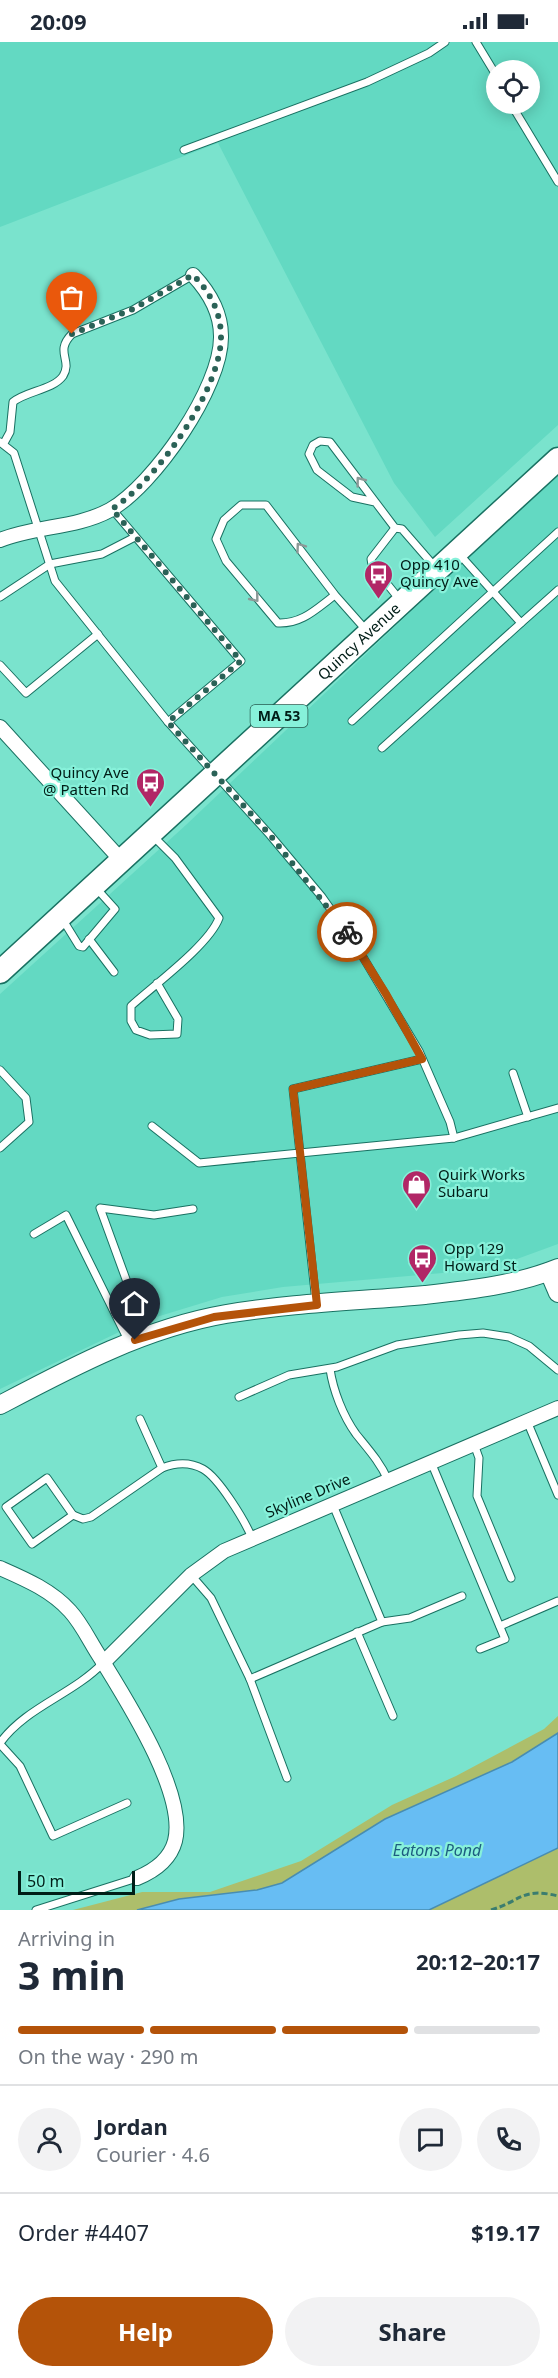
<!DOCTYPE html>
<html lang="en">
<head>
<meta charset="utf-8">
<style>
  body { margin:0; font-family:"Noto Sans",sans-serif; background:#f2f2f3; color:#1f2937; height:100vh; display:flex; flex-direction:column; font-size:22px; white-space:nowrap }
  * { box-sizing:border-box; margin:0 }
  p { font-size:20px; color:#747a83 }
  .icon { flex:none; width:33px; height:33px; fill:none; stroke:currentColor; stroke-width:2; stroke-linecap:round; stroke-linejoin:round }
  .map { position:relative; height:1868px; overflow:hidden }
  .drawer { display:flex; flex-direction:column; background:#fff; flex:1 }
  .drawer>* { flex:none }
  .buttons { position:absolute; left:486px; top:18px; display:grid; gap:12px }
  .buttons a { display:grid; place-items:center; width:54px; height:54px; border-radius:50%; background:#fff; box-shadow:0 3px 15px #0003; font-size:30px }
  .scale { position:absolute; left:18px; bottom:15px; width:117px; box-sizing:border-box; padding-left:6px; border:3px solid #001d17; border-top:0; font-size:16px; line-height:21px; white-space:nowrap; color:#001d17; -webkit-text-stroke:4px #87f1da; paint-order:stroke }
  .pin { position:absolute; display:grid; place-items:center; width:51px; height:51px; color:#fff; margin:-62px -26px; border-radius:50% 50% 50% 0; rotate:-45deg; box-shadow:0 0 6px #0007 }
  .pin .icon { rotate:45deg }
  .courier { position:absolute; display:grid; place-items:center; width:60px; height:60px; margin:-30px; border:4px solid #b45309; border-radius:50%; background:#fff; color:#222; box-shadow:0 2px 8px #0007 }
  .summary em { font-style:normal; font-weight:700 }
  .summary div { display:flex; flex-direction:column-reverse }
  .summary { display:flex; align-items:center; justify-content:space-between; height:102px; padding:0 18px }
  h1 { font-size:39px; font-weight:700; line-height:45px }
  .bar { display:grid; grid-template-columns:repeat(4,1fr); gap:9px 6px; align-content:center; height:72px; padding:0 18px }
  .bar i { height:8px; border-radius:4px; background:#e0e1e3 }
  .bar .active { background:#b45309 }
  .bar p { grid-column:span 4 }
  .line { display:flex; align-items:center; gap:15px; padding:0 18px; border-top:2px solid #e0e1e3 }
  .line div { flex:1 }
  .round { display:grid; place-items:center; flex:none; width:63px; height:63px; border-radius:32px; background:#f2f2f3 }
  .primary-button { display:flex; gap:12px; margin-top:auto; padding:12px 18px }
  .primary-button a { flex:1; height:69px; border-radius:36px; background:#b45309; color:#fff; font-size:24px; font-weight:700; line-height:69px; text-align:center }
  .primary-button a+a { background:#f2f2f3; color:#1f2937 }
  .status { display:flex; justify-content:space-between; align-items:center; height:42px; padding:0 30px; background:#fff; direction:ltr }
  .status svg { height:16px; fill:currentColor }
  .map>svg:first-child { display:block }
  .built { fill:#63d9c2; fill-rule:evenodd }
  .green { fill:#adbe6b }
  .water { fill:#67bdf3; stroke:#488db1; stroke-width:1.5 }
  .lines { fill:none; stroke-linecap:round; stroke-linejoin:round }
  .service-casing { stroke:#197162; stroke-width:9 }
  .minor-casing { stroke:#197162; stroke-width:16 }
  .tertiary-casing { stroke:#197162; stroke-width:20 }
  .primary-casing { stroke:#197162; stroke-width:25 }
  .path { stroke:#3b7d6f; stroke-width:3; stroke-dasharray:6 3; stroke-linecap:butt }
  .service { stroke:#fff; stroke-width:7 }
  .minor { stroke:#fff; stroke-width:14 }
  .tertiary { stroke:#fff; stroke-width:18 }
  .primary { stroke:#fff; stroke-width:22 }
  .oneway { stroke:#8c9997 }
  .done { stroke:#2b6257; stroke-width:6; stroke-dasharray:0 10.8 }
  .route { stroke:#b45309; stroke-width:8 }
  .labels { text-anchor:middle; stroke-width:4.5; stroke-linejoin:round; paint-order:stroke }
  .shield { fill:#87f1da; stroke:#285d52; stroke-width:1.5 }
  .shield-label { font-size:14px; font-weight:bold; fill:#001d17 }
  .poi-label { font-size:15px; fill:#001d17; stroke:#87f1da; text-anchor:start }
  .street-label { font-size:15px; fill:#001d17; stroke:#87f1da }
  .water-label { font-size:16px; font-style:italic; fill:#1d5d81; stroke:#87f1da }
</style>
</head>
<body>
<div class="status"><b>20:09</b><svg viewBox="0 0 49 12"><path d="M0 12V9h3v3zM5 12V6h3v6zM10 12V3h3v9zM15 12V0h3v12zM26 1h20v11H26zM47 4h2v5h-2z"/></svg></div>
<div class="map">
<svg width="558" height="1868" viewBox="0 0 558 1868">
  <rect width="100%" height="100%" fill="#7ae3cd"/>
  <g class="built">
    <path d="M0,0H558V383L435,495L394,441L218,101L0,185ZM496,28H530V62H496Z"/>
    <polygon points="558,430 558,1202 517,1217 454,1230 283,1245 222,1255 140,1280 0,1347 0,952 187,782"/>
  </g>
  <polygon class="green" points="558,1674 558,1868 73,1868 142,1850 210,1850 301,1819 392,1763 456,1734 544,1687"/>
  <polygon class="water" points="558,1691 558,1806 429,1868 137,1868 179,1857 257,1848 282,1841 385,1777 512,1720"/>
  <g class="lines">
    <defs>
      <g id="service">
        <polyline points="476,0 496,33"/>
        <polyline points="511,62 558,140"/>
        <polyline points="184,108 367,40 429,11 445,0"/>
        <polyline points="0,400 14,411 55,539 168,680 270,793 322,855 354,900 419,1009 450,1080 454,1096 300,1111 316,1260"/>
        <path d="M4,401L10,390L13,360C26,349 53,348 63,334C73,318 54,310 72,292L133,268L193,233"/>
        <polyline points="375,460 352,455 317,428 309,412 313,403 320,399 330,400 395,486 402,487 435,525"/>
        <polyline points="112,467 241,619 168,680"/>
        <polyline points="395,486 371,517 372,523 400,558"/>
        <polyline points="460,513 521,581 558,548"/>
        <path d="M335,553C316,567 302,582 278,581L226,519L216,497L224,478L241,463H266L335,553L366,588"/>
        <polyline points="0,555 50,522 102,512 135,495"/>
        <polyline points="0,623 26,651 98,592"/>
        <polyline points="352,679 558,490"/>
        <polyline points="382,706 521,581"/>
        <path d="M153,794L175,816L219,876C209,903 154,943 131,964V979L136,988L150,993L177,992L178,977L157,941"/>
        <polyline points="63,878 79,904 83,905 115,867 96,846"/>
        <polyline points="89,897 114,930"/>
        <polyline points="0,1028 26,1056 29,1080 0,1106"/>
        <polyline points="513,1031 528,1075"/>
        <polyline points="152,1084 199,1121 300,1111 293,1047 422,1017"/>
        <polyline points="454,1096 558,1066"/>
        <polyline points="34,1192 66,1173 129,1300"/>
        <polyline points="146,1292 100,1166 154,1173 193,1167"/>
        <path d="M330,1327C333,1348 343,1374 356,1392C368,1407 380,1420 388,1438"/>
        <polyline points="239,1355 289,1333 337,1325 397,1303 459,1293 483,1291 509,1295 529,1304 558,1328"/>
        <polyline points="527,1379 558,1453"/>
        <polyline points="474,1402 479,1416 477,1454 511,1536"/>
        <polyline points="431,1420 505,1597 480,1607"/>
        <path d="M162,1426C175,1421 190,1420 203,1427C219,1436 245,1479 252,1496"/>
        <polygon points="47,1436 73,1473 32,1502 6,1465"/>
        <polyline points="73,1473 83,1477 91,1475 162,1426 140,1377"/>
        <polyline points="191,1533 211,1556 250,1637 287,1736"/>
        <polyline points="382,1580 410,1576 462,1554"/>
        <polyline points="500,1584 558,1559"/>
        <polyline points="357,1590 393,1674"/>
        <polyline points="250,1637 382,1580 333,1463"/>
        <path d="M0,1701C26,1665 72,1653 103,1621"/>
        <polyline points="0,1702 20,1724 53,1794 127,1761"/>
        <polyline points="36,1868 137,1836"/>
      </g>
      <g id="minor">
        <path d="M0,498C35,484 77,486 110,468C154,443 222,345 221,294C221,270 209,250 193,233"/>
        <polyline points="0,685 122,819"/>
        <path d="M0,1526C25,1537 51,1548 70,1569C82,1582 90,1600 100,1615C125,1656 187,1751 175,1799C170,1818 154,1829 137,1836"/>
        <polyline points="103,1621 191,1533 224,1509 558,1366"/>
      </g>
      <g id="tertiary">
        <polyline points="549,1230 558,1251"/>
        <path d="M0,1363C72,1325 145,1286 226,1272C292,1261 359,1259 425,1253C470,1248 516,1243 558,1226"/>
      </g>
      <g id="primary">
        <path id="s1" d="M0,930L558,417"/>
      </g>
    </defs>
    <use href="#service" class="service-casing"/>
    <use href="#minor" class="minor-casing"/>
    <use href="#tertiary" class="tertiary-casing"/>
    <use href="#primary" class="primary-casing"/>
    <path class="path" d="M491,1868C521,1859 522,1845 558,1854"/>
    <use href="#service" class="service"/>
    <use href="#minor" class="minor"/>
    <use href="#tertiary" class="tertiary"/>
    <use href="#primary" class="primary"/>
  </g>
  <defs><path id="oneway-chevron" d="M-2-3.5L2.5 0L-2 3.5" fill="none" stroke-width="1.6" stroke-linecap="round" stroke-linejoin="round" transform="scale(1.5)"/></defs>
  <g class="oneway">
    <use href="#oneway-chevron" transform="translate(360 439) rotate(-127)"/>
    <use href="#oneway-chevron" transform="translate(300 505) rotate(-126)"/>
    <use href="#oneway-chevron" transform="translate(255 556) rotate(51)"/>
  </g>
  <g class="lines">
    <path class="done" d="M72,292L133,267L193,233C210,250 221,270 221,295C221,348 156,439 112,467L241,619L168,680L270,793L347,890"/>
    <polyline class="route" points="135,1298 214,1275 317,1263 293,1047 422,1017 386,952 347,890"/>
  </g>
  <defs>
    <symbol id="bus-pin" viewBox="-11 -11 22 30"><path d="M0 17L-7.5 6A9.5 9.5 0 1 1 7.5 6Z" fill="#b12766" stroke="#87f1da"/><path d="M-5-6H5V4H4V6H2V4H-2V6H-4V4H-5ZM-3.5-4V0h7V-4ZM-3.5 1.2v1.5H-2V1.2ZM2 1.2v1.5H3.5V1.2Z" fill="#fff"/></symbol>
    <symbol id="shop-pin" viewBox="-11 -11 22 30"><path d="M0 17L-7.5 6A9.5 9.5 0 1 1 7.5 6Z" fill="#b12766" stroke="#87f1da"/><path d="M-5-2.5h2.3a2.7 3.5 0 0 1 5.4 0H5L5.5 6h-11ZM-1.5-2.5h3a1.5 2.3 0 0 0-3 0Z" fill="#fff"/></symbol>
  </defs>
  <g fill-rule="evenodd">
    <use href="#bus-pin" x="362" y="516" width="33" height="45"/>
    <use href="#bus-pin" x="134" y="724" width="33" height="45"/>
    <use href="#shop-pin" x="400" y="1126" width="33" height="45"/>
    <use href="#bus-pin" x="406" y="1200" width="33" height="45"/>
  </g>
  <g class="labels">
    <rect class="shield" x="250.5" y="663" width="57" height="22" rx="4.5"/>
    <g class="shield-label">
      <text x="279" y="679">MA 53</text>
    </g>
    <g class="poi-label">
      <text x="400" y="528">Opp 410<tspan x="400" dy="17">Quincy Ave</tspan></text>
      <text x="129" y="736" text-anchor="end">Quincy Ave<tspan x="129" dy="17">@ Patten Rd</tspan></text>
      <text x="438" y="1138">Quirk Works<tspan x="438" dy="17">Subaru</tspan></text>
      <text x="444" y="1212">Opp 129<tspan x="444" dy="17">Howard St</tspan></text>
    </g>
    <g class="street-label">
      <text dy="5" stroke="none"><textPath href="#s1" startOffset="488">Quincy Avenue</textPath></text>
      <text transform="translate(308 1454) rotate(-23)" y="5">Skyline Drive</text>
    </g>
    <g class="water-label">
      <text x="437" y="1814">Eatons Pond</text>
    </g>
  </g>
</svg>
<div class="buttons">
<a><svg class="icon" aria-label="locate" viewBox="0 0 24 24"><circle cx="12" cy="12" r="6"/><path d="M12 2v4M12 18v4M2 12h4M18 12h4"/></svg></a>
</div>
<div class="scale">50 m</div>
<div class="pin" style="left:72px;top:292px;background:#ea580c"><svg class="icon" aria-label="bag" viewBox="0 0 24 24"><path d="M5 8h14l-1 12H6zM9 8a3 3 0 0 1 6 0"/></svg></div>
<div class="pin" style="left:135px;top:1298px;background:#1f2937"><svg class="icon" aria-label="home" viewBox="0 0 24 24"><path d="M3 11l9-7 9 7M6 9v11h12V9"/></svg></div>
<div class="courier" style="left:347px;top:890px"><svg class="icon" aria-label="bike" viewBox="0 0 24 24"><circle cx="6" cy="16" r="4"/><circle cx="18" cy="16" r="4"/><path d="M6 16l4-8h5l3 8M10 8l3 8H6M13 5h3"/></svg></div>
</div>
<section class="drawer">
<div class="summary"><div><h1>3 min</h1><p>Arriving in</p></div><em>20:12–20:17</em></div>
<div class="bar"><i class="active"></i><i class="active"></i><i class="active"></i><i></i><p>On the way · 290 m</p></div>
<div class="line" style="height:108px"><a class="round"><svg class="icon" aria-label="person" viewBox="0 0 24 24"><circle cx="12" cy="8" r="4"/><path d="M4 21q1-7 8-7t8 7"/></svg></a><div><b>Jordan</b><p>Courier · 4.6</p></div><a class="round"><svg class="icon" aria-label="chat" viewBox="0 0 24 24"><path d="M4 5h16v11H9l-5 4z"/></svg></a><a class="round"><svg class="icon" aria-label="phone" viewBox="0 0 24 24"><path d="M5 4h4l2 5-3 2q2 4 5 5l2-3 5 2v4C11 20 4 13 5 4z"/></svg></a></div>
<div class="line" style="height:78px"><div>Order #4407</div><b>$19.17</b></div>
<div class="primary-button"><a>Help</a><a>Share</a></div>
</section>
</body>
</html>
